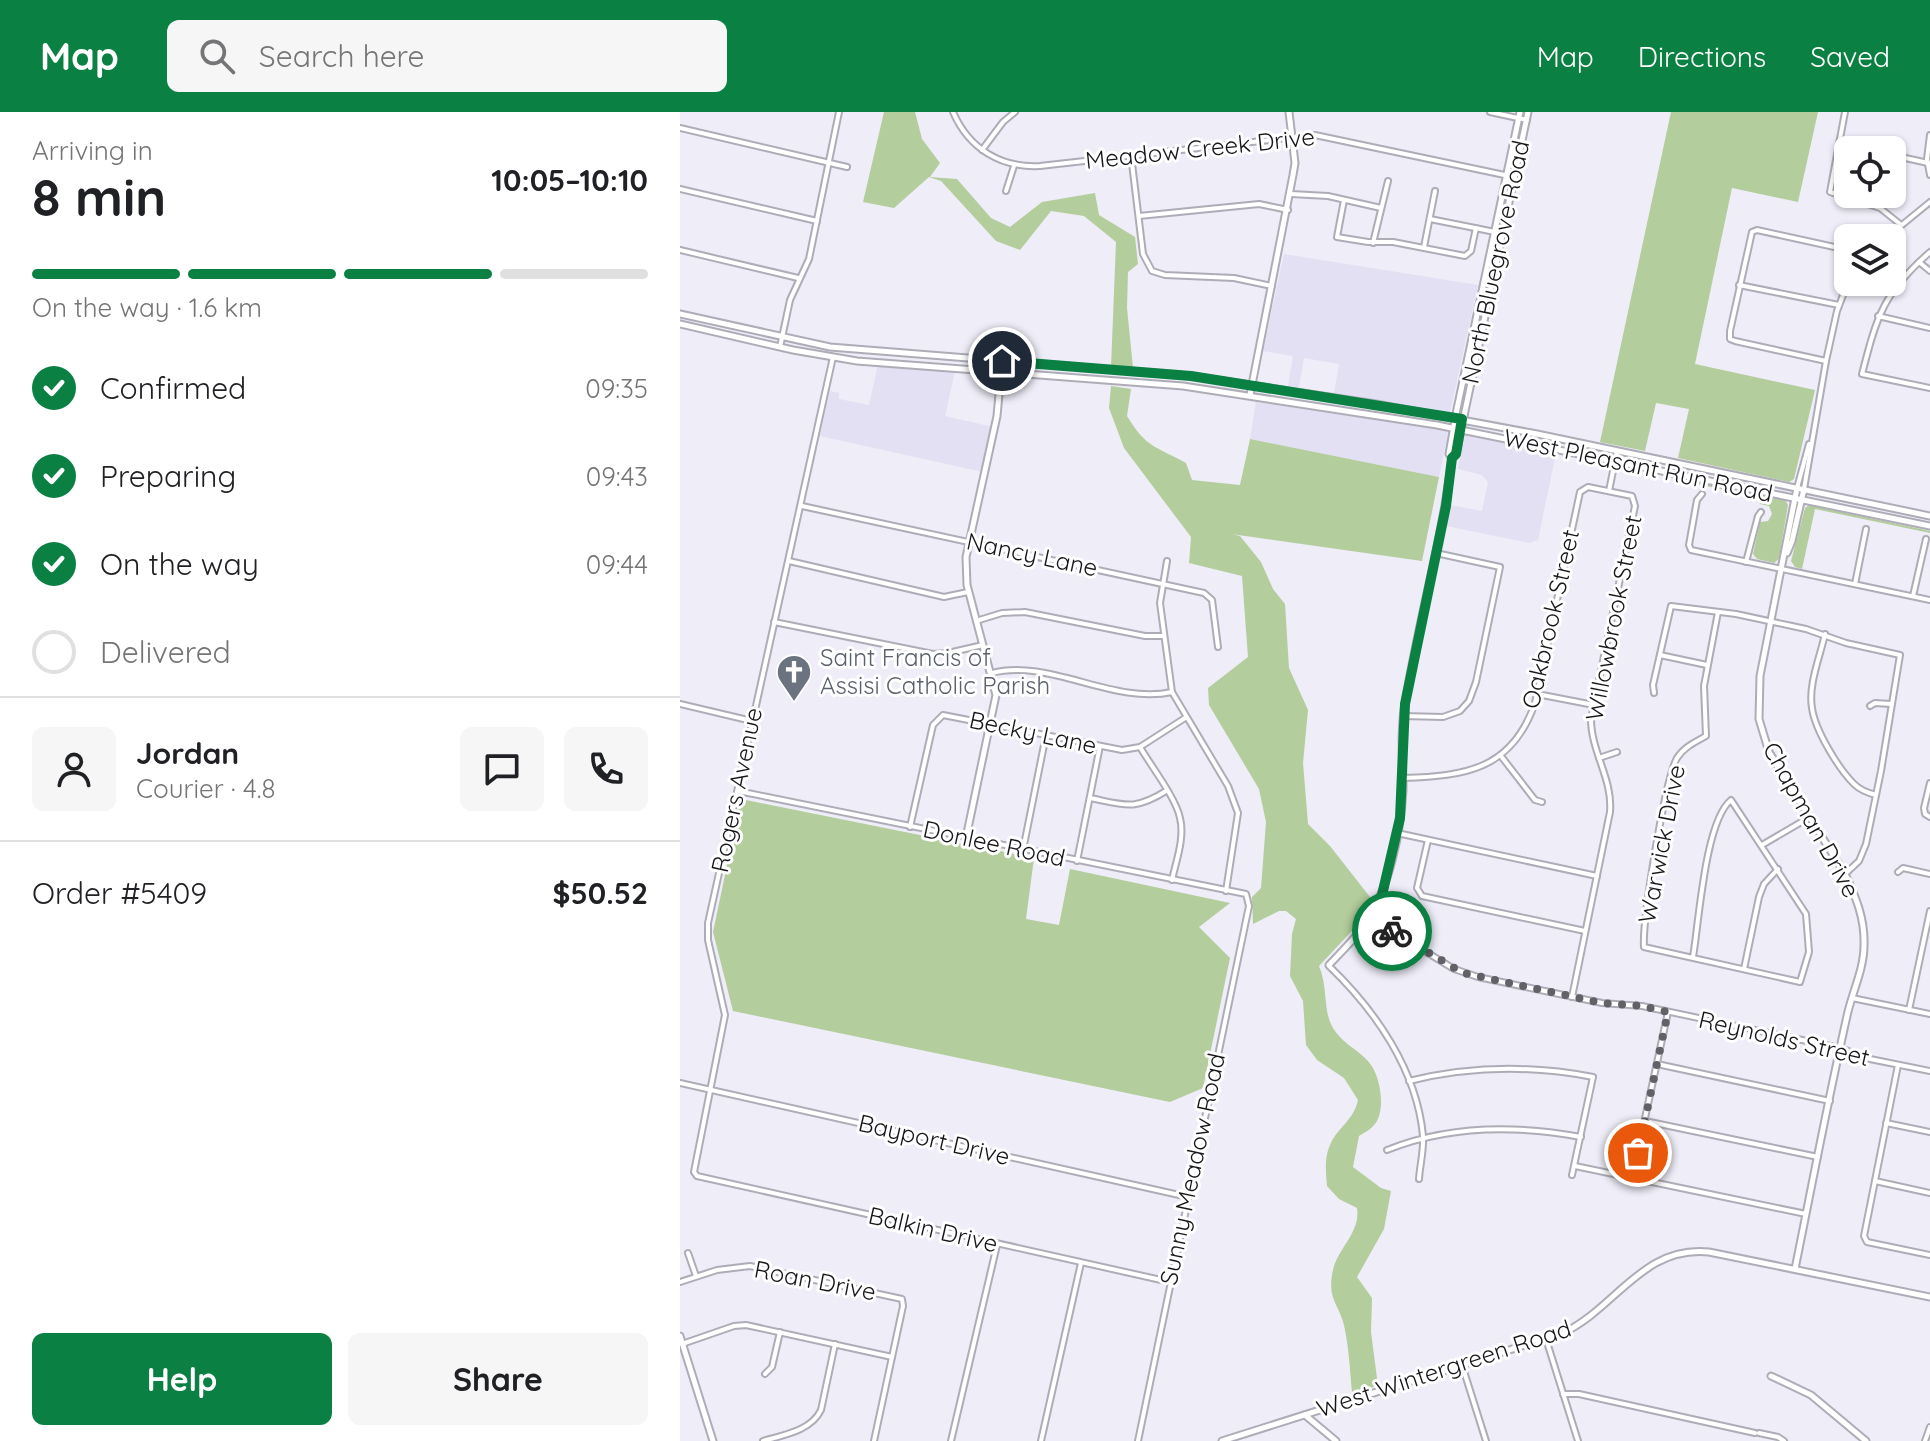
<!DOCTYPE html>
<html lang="en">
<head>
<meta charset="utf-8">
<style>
  body { margin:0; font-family:Quicksand,sans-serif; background:#f6f6f6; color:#202124; height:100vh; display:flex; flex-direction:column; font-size:30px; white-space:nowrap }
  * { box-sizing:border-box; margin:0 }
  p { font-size:26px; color:#757577 }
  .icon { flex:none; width:44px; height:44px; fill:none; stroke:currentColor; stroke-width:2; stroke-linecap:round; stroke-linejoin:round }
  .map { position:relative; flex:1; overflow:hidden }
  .panel { display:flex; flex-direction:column; background:#fff; width:680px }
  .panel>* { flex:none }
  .buttons { position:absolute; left:1154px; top:24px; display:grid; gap:16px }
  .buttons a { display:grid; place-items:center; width:72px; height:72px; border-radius:12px; background:#fff; box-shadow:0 2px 6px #0004; font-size:40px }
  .pin { position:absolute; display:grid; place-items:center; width:68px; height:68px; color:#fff; margin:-34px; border:4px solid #fff; border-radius:50%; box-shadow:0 2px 8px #0007 }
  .courier { position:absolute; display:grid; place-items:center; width:80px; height:80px; margin:-40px; border:6px solid #0b8043; border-radius:50%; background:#fff; color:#222; box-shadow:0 2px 10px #0007 }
  .headline em { font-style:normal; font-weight:700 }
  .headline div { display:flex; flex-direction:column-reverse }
  .headline { display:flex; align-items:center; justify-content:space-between; height:136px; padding:0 32px }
  h1 { font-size:52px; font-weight:700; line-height:60px }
  .bar { display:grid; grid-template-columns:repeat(4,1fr); gap:12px 8px; align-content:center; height:96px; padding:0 32px }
  .bar i { height:10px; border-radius:6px; background:#e0e0e0 }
  .bar .on { background:#0b8043 }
  .bar p { grid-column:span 4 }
  .line { display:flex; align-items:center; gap:20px; padding:0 32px; border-top:2px solid #e0e0e0 }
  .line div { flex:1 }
  .round { display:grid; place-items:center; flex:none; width:84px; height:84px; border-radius:12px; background:#f6f6f6 }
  ol { padding:0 32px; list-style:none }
  li { display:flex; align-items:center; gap:24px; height:88px }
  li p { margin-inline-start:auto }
  li .icon { padding:8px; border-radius:50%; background:#0b8043; color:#fff; stroke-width:4 }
  li:last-child { color:#757577 }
  li i { width:44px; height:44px; border:4px solid #e0e0e0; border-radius:50% }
  .primary-button { display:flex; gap:16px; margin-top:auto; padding:16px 32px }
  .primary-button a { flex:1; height:92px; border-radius:12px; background:#0b8043; color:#fff; font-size:32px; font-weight:700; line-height:92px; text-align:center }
  .primary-button a+a { background:#f6f6f6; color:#202124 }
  header { display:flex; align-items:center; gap:48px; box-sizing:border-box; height:112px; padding:0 40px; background:#0b8043; color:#fff }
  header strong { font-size:38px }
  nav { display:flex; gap:44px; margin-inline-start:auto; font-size:28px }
  .search { width:560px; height:72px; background:#f6f6f6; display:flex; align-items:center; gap:20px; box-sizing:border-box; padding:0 28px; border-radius:12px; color:#757577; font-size:30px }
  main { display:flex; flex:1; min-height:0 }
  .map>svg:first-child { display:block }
  .built { fill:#e2e0f2 }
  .green { fill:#b4cd9d }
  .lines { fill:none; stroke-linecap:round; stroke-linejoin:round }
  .street-casing { stroke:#aeadb7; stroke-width:8 }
  .secondary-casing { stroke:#aeadb7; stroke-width:9 }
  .street { stroke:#fff; stroke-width:4 }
  .secondary { stroke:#fff; stroke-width:5 }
  .done { stroke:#626168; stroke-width:8; stroke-dasharray:0 14.4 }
  .route { stroke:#0b8043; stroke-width:10 }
  .labels { text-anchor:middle; stroke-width:6; stroke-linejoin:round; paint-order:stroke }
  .street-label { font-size:24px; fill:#17161a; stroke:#fff }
  .worship-label { font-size:24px; fill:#5b616d; stroke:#fff; text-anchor:start }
</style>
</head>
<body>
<header>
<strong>Map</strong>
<div class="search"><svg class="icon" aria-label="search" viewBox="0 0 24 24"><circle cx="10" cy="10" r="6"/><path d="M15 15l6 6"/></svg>Search here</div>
<nav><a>Map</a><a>Directions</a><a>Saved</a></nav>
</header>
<main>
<section class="panel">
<div class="headline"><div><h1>8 min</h1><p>Arriving in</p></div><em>10:05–10:10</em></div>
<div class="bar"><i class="on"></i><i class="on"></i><i class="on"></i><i></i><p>On the way · 1.6 km</p></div>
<ol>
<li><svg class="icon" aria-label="check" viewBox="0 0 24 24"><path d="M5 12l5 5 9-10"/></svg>Confirmed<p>09:35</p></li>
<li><svg class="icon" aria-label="check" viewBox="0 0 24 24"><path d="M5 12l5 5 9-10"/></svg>Preparing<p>09:43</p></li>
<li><svg class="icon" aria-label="check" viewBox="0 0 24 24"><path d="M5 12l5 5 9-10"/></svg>On the way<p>09:44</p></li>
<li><i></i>Delivered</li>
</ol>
<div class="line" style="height:144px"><a class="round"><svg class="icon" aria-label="person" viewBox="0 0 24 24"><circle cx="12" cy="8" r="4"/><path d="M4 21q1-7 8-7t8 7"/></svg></a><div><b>Jordan</b><p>Courier · 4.8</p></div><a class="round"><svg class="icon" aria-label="chat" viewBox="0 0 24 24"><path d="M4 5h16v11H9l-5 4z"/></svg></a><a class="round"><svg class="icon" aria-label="phone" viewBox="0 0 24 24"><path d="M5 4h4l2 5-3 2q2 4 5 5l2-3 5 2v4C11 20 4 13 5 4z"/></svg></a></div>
<div class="line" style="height:104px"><div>Order #5409</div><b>$50.52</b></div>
<div class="primary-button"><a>Help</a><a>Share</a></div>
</section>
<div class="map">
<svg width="1250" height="1329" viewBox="0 0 1250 1329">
  <rect width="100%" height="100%" fill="#eeedf8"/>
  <g class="built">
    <polygon points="604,142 798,173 770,300 654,281 659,252 624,246 619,275 608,274 613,244 583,239"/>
    <polygon points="198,253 275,259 265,304 313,315 303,360 140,324 150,279 159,281 159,287 189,293"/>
    <polygon points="576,290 765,318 768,321 759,365 570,327"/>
    <polygon points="784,322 876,341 858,428 850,431 766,414 770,393 802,399 808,370 802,363 778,357"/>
  </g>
  <g class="green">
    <polygon points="204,0 235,0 242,27 260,51 250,65 277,67 311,106 330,115 362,90 415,81 419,103 455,125 458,152 448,160 447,196 453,256 431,255 436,130 404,104 371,99 340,138 316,129 261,69 249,65 214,96 183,90"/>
    <polygon points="991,0 1138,0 1118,90 1052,76 1015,252 1135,278 1114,367 1109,370 998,346 1009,297 976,291 965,339 920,330"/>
    <path d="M431,274L451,277L447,304C467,337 476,334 506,351L512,368L560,373L570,327L759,365L742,449L551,422L560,424L581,450L593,477L605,492L609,556L628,598L623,651L628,712L650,734L690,785L684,806L639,854C648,875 643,898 652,914C662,933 681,938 691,953C701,967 706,1000 694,1013C691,1017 684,1021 679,1024L673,1055L701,1076L711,1079L704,1117L677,1165L692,1186L691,1220L698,1274L672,1280C670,1259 669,1238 665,1218C661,1193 646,1189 653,1158C658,1136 681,1120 677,1096L659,1087L647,1074C646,1060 644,1046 650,1033C657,1016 674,1008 678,988L664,966L637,948L626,933L623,889L610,864L612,822L616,807L606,799H599L573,812L572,785L581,776L586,710L579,677L529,593L528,576L568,545L562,464L509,451L511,425L444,336L429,296Z"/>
    <polygon points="994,365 1105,388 1108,393 1099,447 1094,451 1077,447 1073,442 1080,410 1088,409 1092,402 1089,394 1080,392 1078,385 993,367"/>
    <polygon points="1129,393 1250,419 1250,421 1135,397 1122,457 1115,455 1111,449 1125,396"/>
    <polygon points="61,687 354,746 346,807 379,813 390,757 550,791 519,815 550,846 523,976 490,990 53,899 33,820"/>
  </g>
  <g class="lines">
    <defs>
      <g id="street">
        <path d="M273,0C289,37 321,56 360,54L635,23L834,65"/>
        <polyline points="810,0 847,8"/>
        <polyline points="1165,0 1150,80 1200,96 1220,112"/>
        <polyline points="0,16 167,55"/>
        <polyline points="1250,23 1247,47 1250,63"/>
        <polyline points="1159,31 1192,38"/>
        <polyline points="302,38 323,10 335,0"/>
        <polyline points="451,43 463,142 472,159 485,163 554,166 592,174"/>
        <polyline points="1212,43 1248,51"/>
        <polyline points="0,77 137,109"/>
        <polyline points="326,79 334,54"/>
        <polyline points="611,82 648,84 701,96"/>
        <polyline points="664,88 657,125 688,130 713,130 785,144 791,139 796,116"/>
        <polyline points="459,104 579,92 608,98"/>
        <polyline points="750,107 815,120"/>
        <polyline points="1206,126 1250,90"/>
        <polyline points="693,131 708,69"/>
        <polyline points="744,135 755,79"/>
        <polyline points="0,138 118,166"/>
        <path d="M1250,140C1203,181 1197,204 1182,262L1250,276"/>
        <polyline points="1239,150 1250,159"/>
        <polyline points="1059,173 1159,193"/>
        <polyline points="1198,204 1250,216"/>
        <polyline points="100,235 110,188 129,147 159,0"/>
        <polyline points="153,245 28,811 28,828 45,903 14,1060 17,1064 490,1170"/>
        <polyline points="1146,249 1055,229 1050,227 1050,219 1072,120 1077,118 1168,138"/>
        <polyline points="1117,376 1129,332"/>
        <polyline points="1124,377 1146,249 1157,199 1168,170"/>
        <polyline points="929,379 937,339"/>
        <polyline points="1022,382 1017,388 1009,433 1011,438 1250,488"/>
        <polyline points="122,394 524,481 532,488 538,535"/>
        <polyline points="109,449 264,485 288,480"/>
        <polyline points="487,449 480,491 492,580 548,674 558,701 546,779"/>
        <polyline points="1066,450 1078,404 1081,400"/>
        <polyline points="1175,472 1186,417"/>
        <polyline points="1233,484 1246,427"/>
        <polyline points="296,509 322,501 345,500 465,524 482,524"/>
        <polyline points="94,510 253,542 268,541 303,533"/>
        <path d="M1145,522C1140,545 1128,573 1132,596C1135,618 1158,656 1174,672C1180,678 1188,681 1196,683"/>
        <polyline points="980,543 1027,553"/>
        <path d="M312,561C369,546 433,593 492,580"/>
        <polyline points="974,581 973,573 991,494 1056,502 1126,517 1166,531 1220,543 1201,659 1186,732 1179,749 1165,762"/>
        <polyline points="857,582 914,593"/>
        <polyline points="0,592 72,609"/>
        <polyline points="1190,594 1195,591 1211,592"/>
        <polyline points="723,604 763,605 780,599 789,589 796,570 820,455 756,441"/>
        <path d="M460,635C471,654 496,686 500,706C505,726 496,749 492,768"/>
        <polyline points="821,644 855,688 862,690"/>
        <polyline points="919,646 937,640"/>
        <path d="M723,666C785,664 832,658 855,591L900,380L908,375L952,384L955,394L911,607C911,640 933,667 930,700L892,885"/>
        <polyline points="1250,671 1244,696 1245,702 1250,705"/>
        <polyline points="58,679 566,782 569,794 458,1329"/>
        <path d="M410,686C445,693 454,699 486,679"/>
        <polyline points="230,715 253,613 263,603 442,638 460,635 505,606"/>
        <polyline points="717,721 917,764"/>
        <polyline points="748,728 737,776 742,784 905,819"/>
        <polyline points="1082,733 1130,705"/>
        <polyline points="343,738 366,623"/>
        <polyline points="397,749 420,634"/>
        <polyline points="1218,760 1223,756 1250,762"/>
        <polyline points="689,805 774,857 798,865 922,891 962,894 1160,936 1190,947 1250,959"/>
        <path d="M1013,845C1019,810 1025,709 1051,688L1126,802L1129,840L1120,870L964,835C962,809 985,667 997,646C1004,635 1015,630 1026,624L1024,574L1038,500"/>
        <path d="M649,854C695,898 737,958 743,1024C744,1037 740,1053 739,1067"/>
        <polyline points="1064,857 1079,785 1084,772 1098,757"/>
        <polyline points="1172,886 1250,902"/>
        <polyline points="1229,898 1250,799"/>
        <polyline points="977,952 1150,989"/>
        <polyline points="1218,953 1184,1124 1187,1130 1250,1143"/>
        <path d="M729,969C790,954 851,953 913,965L892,1063"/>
        <polyline points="0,971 508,1085"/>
        <polyline points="965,1009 1138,1045"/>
        <polyline points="1206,1011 1250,1020"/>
        <path d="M707,1038C769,1013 836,1013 901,1025"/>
        <polyline points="895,1054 1126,1102"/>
        <polyline points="952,1066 988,900"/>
        <polyline points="1195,1069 1250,1081"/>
        <polyline points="8,1141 16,1164"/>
        <polyline points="0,1170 37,1158 70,1154 222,1187 223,1194 194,1329"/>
        <polyline points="866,1227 898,1329"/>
        <polyline points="2,1232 54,1214 66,1213 212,1245"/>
        <polyline points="782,1253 806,1329"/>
        <polyline points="85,1262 92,1255 100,1220"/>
        <polyline points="883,1282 899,1282 1075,1321"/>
        <polyline points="1079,1321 1098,1325 1104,1329"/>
        <path d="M83,1329C103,1323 131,1319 141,1298L155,1232"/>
        <polyline points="271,1329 317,1133"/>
        <polyline points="361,1329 401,1151"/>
        <polyline points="1245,1329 1250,1315"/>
      </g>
      <g id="secondary">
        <polyline points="0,202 150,235 511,264 696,292 857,322 1250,404"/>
        <polyline points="0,212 113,238 177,249 503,274 757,313 1250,414"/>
        <polyline points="570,283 613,63 615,51 609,0"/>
        <polyline points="772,346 776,342 848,0"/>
        <polyline points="1107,441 1112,429 1124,377"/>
        <polyline points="286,726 316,583 287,473 286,445 317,304 322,249"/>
        <path d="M649,853C661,840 675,827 685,812C709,778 721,719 723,678C723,649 720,621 725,592C738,510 762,429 772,346L769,342L777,297L840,0"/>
        <path d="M1115,1157C1132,1073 1148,988 1167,904C1172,880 1184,858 1184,833C1185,807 1176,785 1165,762L1089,640L1079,607L1080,564L1117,376"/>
        <polyline points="0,1224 33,1329"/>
        <polyline points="1091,1264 1131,1283 1186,1329"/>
        <polyline points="625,1303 656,1329"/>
        <path d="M542,1329L883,1221C936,1196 963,1133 1029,1140L1250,1185"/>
      </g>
    </defs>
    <use href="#street" class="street-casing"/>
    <use href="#secondary" class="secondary-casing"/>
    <use href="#street" class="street"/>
    <use href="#secondary" class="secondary"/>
  </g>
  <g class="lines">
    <polyline class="done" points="712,819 783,861 922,891 962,894 988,900 958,1041"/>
    <polyline class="route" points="322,249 511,264 782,307 776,342 772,346 766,394 725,592 720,706 702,783 689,805 712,819"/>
  </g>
  <defs>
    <symbol id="church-pin" viewBox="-11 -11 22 30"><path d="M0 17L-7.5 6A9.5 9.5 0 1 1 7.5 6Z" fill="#6b7280" stroke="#fff"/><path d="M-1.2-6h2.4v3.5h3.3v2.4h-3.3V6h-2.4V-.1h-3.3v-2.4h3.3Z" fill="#fff"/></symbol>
  </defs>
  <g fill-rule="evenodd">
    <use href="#church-pin" x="94" y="540" width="40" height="54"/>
  </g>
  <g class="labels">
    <g class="street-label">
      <text transform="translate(520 37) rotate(-6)" y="8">Meadow Creek Drive</text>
      <text transform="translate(816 150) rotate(-78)" y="8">North Bluegrove Road</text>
      <text transform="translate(958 354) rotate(12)" y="8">West Pleasant Run Road</text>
      <text transform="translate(352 443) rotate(12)" y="8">Nancy Lane</text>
      <text transform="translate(934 506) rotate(-79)" y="8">Willowbrook Street</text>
      <text transform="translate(871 507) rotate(-77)" y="8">Oakbrook Street</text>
      <text transform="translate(353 621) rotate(12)" y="8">Becky Lane</text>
      <text transform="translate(57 678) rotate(-78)" y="8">Rogers Avenue</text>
      <text transform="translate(1131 708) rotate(61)" y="8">Chapman Drive</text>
      <text transform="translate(314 732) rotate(12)" y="8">Donlee Road</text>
      <text transform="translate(982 732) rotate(-79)" y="8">Warwick Drive</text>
      <text transform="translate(1104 927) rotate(13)" y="8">Reynolds Street</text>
      <text transform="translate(254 1028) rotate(13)" y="8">Bayport Drive</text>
      <text transform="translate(513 1057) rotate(-78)" y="8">Sunny Meadow Road</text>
      <text transform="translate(253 1118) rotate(13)" y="8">Balkin Drive</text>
      <text transform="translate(135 1169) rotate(11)" y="8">Roan Drive</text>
      <text transform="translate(764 1257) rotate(-18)" y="8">West Wintergreen Road</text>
    </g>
    <g class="worship-label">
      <text x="140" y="554">Saint Francis of<tspan x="140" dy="28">Assisi Catholic Parish</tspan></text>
    </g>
  </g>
</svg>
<div class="buttons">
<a><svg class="icon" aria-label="locate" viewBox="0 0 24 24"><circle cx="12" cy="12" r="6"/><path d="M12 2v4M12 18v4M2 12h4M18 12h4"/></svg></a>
<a><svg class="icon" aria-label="layers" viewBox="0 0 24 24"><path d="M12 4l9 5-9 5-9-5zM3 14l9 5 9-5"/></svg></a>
</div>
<div class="pin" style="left:958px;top:1041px;background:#ea580c"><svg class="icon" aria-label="bag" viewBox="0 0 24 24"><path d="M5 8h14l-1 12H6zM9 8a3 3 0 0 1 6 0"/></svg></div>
<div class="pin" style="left:322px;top:249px;background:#1f2937"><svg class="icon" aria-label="home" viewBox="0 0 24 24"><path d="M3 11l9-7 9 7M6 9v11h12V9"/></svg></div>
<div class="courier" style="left:712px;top:819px"><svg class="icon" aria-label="bike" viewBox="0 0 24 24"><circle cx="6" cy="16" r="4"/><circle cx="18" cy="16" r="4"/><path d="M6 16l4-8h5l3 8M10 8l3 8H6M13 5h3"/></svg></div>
</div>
</main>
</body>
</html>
